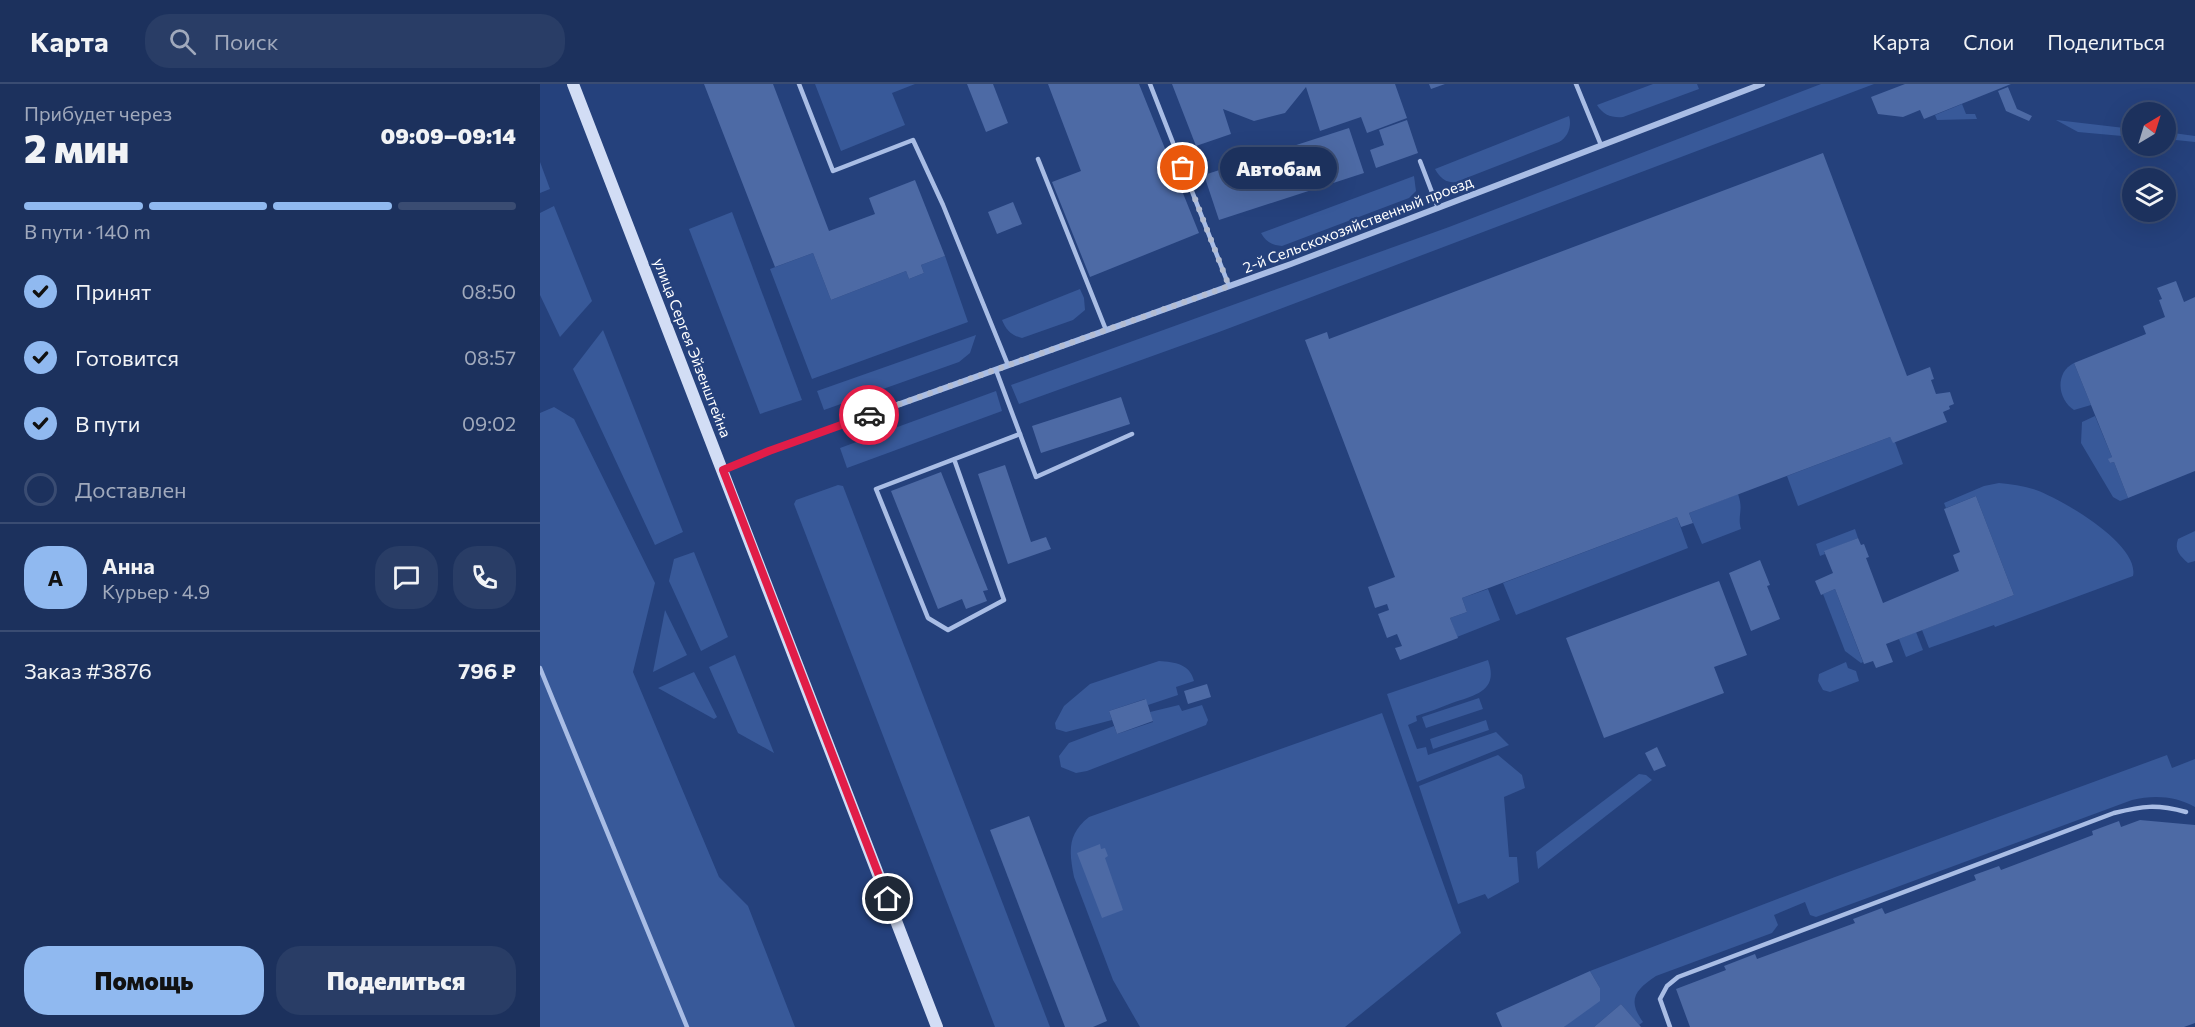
<!DOCTYPE html>
<html lang="ru">
<head>
<meta charset="utf-8">
<style>
  body { margin:0; font-family:Commissioner,sans-serif; background:#293d66; color:#f1f3f6; height:100vh; display:flex; flex-direction:column; font-size:22px; white-space:nowrap }
  * { box-sizing:border-box; margin:0 }
  p { font-size:20px; color:#a0a9bc }
  .icon { flex:none; width:33px; height:33px; fill:none; stroke:currentColor; stroke-width:2; stroke-linecap:round; stroke-linejoin:round }
  .map { position:relative; flex:1; overflow:hidden }
  .sheet { display:flex; flex-direction:column; background:#1c315d; width:540px }
  .sheet>* { flex:none }
  .needle { width:39px; rotate:38deg }
  .fabs { position:absolute; left:1582px; top:18px; display:grid; gap:12px }
  .fabs a { display:grid; place-items:center; width:54px; height:54px; border-radius:50%; background:#1c315d; box-shadow:0 6px 24px #0002,0 0 0 2px #3a4c72; font-size:30px }
  .pin { position:absolute; display:grid; place-items:center; width:51px; height:51px; color:#fff; margin:-26px; border:3px solid #fff; border-radius:50%; box-shadow:0 2px 6px #0007 }
  .courier { position:absolute; display:grid; place-items:center; width:60px; height:60px; margin:-30px; border:4px solid #e11d48; border-radius:50%; background:#fff; color:#222; box-shadow:0 2px 8px #0007 }
  .bubble { position:absolute; height:42px; border-radius:21px; background:#1c315d; box-shadow:0 6px 24px #0002,0 0 0 2px #3a4c72; font-size:20px; font-weight:800; line-height:42px; text-align:center }
  .overview em { font-style:normal; font-weight:800 }
  .overview div { display:flex; flex-direction:column-reverse }
  .overview { display:flex; align-items:center; justify-content:space-between; height:102px; padding:0 24px }
  h1 { font-size:39px; font-weight:800; line-height:45px }
  .bar { display:grid; grid-template-columns:repeat(4,1fr); gap:9px 6px; align-content:center; height:72px; padding:0 24px }
  .bar i { height:8px; border-radius:4px; background:#3a4c72 }
  .bar .on { background:#90b9f0 }
  .bar p { grid-column:span 4 }
  .line { display:flex; align-items:center; gap:15px; padding:0 24px; border-top:2px solid #3a4c72 }
  .line div { flex:1 }
  .round { display:grid; place-items:center; flex:none; width:63px; height:63px; border-radius:24px; background:#293d66 }
  ol { padding:0 24px; list-style:none }
  li { display:flex; align-items:center; gap:18px; height:66px }
  li p { margin-inline-start:auto }
  li .icon { padding:6px; border-radius:50%; background:#90b9f0; color:#111; stroke-width:4 }
  li:last-child { color:#a0a9bc }
  li i { width:33px; height:33px; border:3px solid #3a4c72; border-radius:50% }
  .action { display:flex; gap:12px; margin-top:auto; padding:12px 24px }
  .action a { flex:1; height:69px; border-radius:24px; background:#90b9f0; color:#111; font-size:24px; font-weight:800; line-height:69px; text-align:center }
  .action a+a { background:#293d66; color:#f1f3f6 }
  header { display:flex; align-items:center; gap:36px; box-sizing:border-box; height:84px; padding:0 30px; background:#1c315d; border-bottom:2px solid #3a4c72 }
  header strong { font-size:28px }
  nav { display:flex; gap:33px; margin-inline-start:auto; font-size:21px }
  .search { width:420px; height:54px; background:#293d66; display:flex; align-items:center; gap:15px; box-sizing:border-box; padding:0 21px; border-radius:24px; color:#a0a9bc; font-size:22px }
  main { display:flex; flex:1; min-height:0 }
  .map>svg:first-child { display:block }
  .green { fill:#385999 }
  .building { fill:#4d6aa5 }
  .lines { fill:none; stroke-linecap:round; stroke-linejoin:round }
  .service { stroke:#a9bde5; stroke-width:4.5 }
  .minor { stroke:#a9bde5; stroke-width:6 }
  .secondary { stroke:#d2ddf5; stroke-width:12 }
  .done { stroke:#b3bcd1; stroke-width:6; stroke-dasharray:0 10.8 }
  .route { stroke:#e11d48; stroke-width:8 }
  .labels { text-anchor:middle; stroke-width:5; stroke-linejoin:round; paint-order:stroke }
  .street-label { font-size:15px; fill:#fff; stroke:#25417c }
</style>
</head>
<body>
<header>
<strong>Карта</strong>
<div class="search"><svg class="icon" aria-label="search" viewBox="0 0 24 24"><circle cx="10" cy="10" r="6"/><path d="M15 15l6 6"/></svg>Поиск</div>
<nav><a>Карта</a><a>Слои</a><a>Поделиться</a></nav>
</header>
<main>
<section class="sheet">
<div class="overview"><div><h1>2 мин</h1><p>Прибудет через</p></div><em>09:09–09:14</em></div>
<div class="bar"><i class="on"></i><i class="on"></i><i class="on"></i><i></i><p>В пути · 140 m</p></div>
<ol>
<li><svg class="icon" aria-label="check" viewBox="0 0 24 24"><path d="M5 12l5 5 9-10"/></svg>Принят<p>08:50</p></li>
<li><svg class="icon" aria-label="check" viewBox="0 0 24 24"><path d="M5 12l5 5 9-10"/></svg>Готовится<p>08:57</p></li>
<li><svg class="icon" aria-label="check" viewBox="0 0 24 24"><path d="M5 12l5 5 9-10"/></svg>В пути<p>09:02</p></li>
<li><i></i>Доставлен</li>
</ol>
<div class="line" style="height:108px"><b class="round" style="background:#90b9f0;color:#111">А</b><div><b>Анна</b><p>Курьер · 4.9</p></div><a class="round"><svg class="icon" aria-label="chat" viewBox="0 0 24 24"><path d="M4 5h16v11H9l-5 4z"/></svg></a><a class="round"><svg class="icon" aria-label="phone" viewBox="0 0 24 24"><path d="M5 4h4l2 5-3 2q2 4 5 5l2-3 5 2v4C11 20 4 13 5 4z"/></svg></a></div>
<div class="line" style="height:78px"><div>Заказ #3876</div><b>796 ₽</b></div>
<div class="action"><a>Помощь</a><a>Поделиться</a></div>
</section>
<div class="map">
<svg width="1655" height="943" viewBox="0 0 1655 943">
  <rect width="100%" height="100%" fill="#25417c"/>
  <g class="green">
    <polygon points="275,0 375,0 352,9 365,41 301,67"/>
    <path d="M1113,0H1157L1159,5L1083,33C1072,34 1063,31 1057,21Z"/>
    <polygon points="1281,0 1334,0 679,248 479,320 471,301 909,143"/>
    <polygon points="1422,20 1426,30 1435,30 1437,35 1397,36 1395,31"/>
    <path d="M1029,32C1032,42 1028,53 1019,58L916,98C906,99 900,94 895,85Z"/>
    <polygon points="1516,36 1593,45 1593,53 1538,48"/>
    <polygon points="1626,48 1655,52 1655,58 1626,55"/>
    <polygon points="0,78 10,105 0,109"/>
    <path d="M874,92L876,107L869,114L742,162C732,161 726,158 721,149Z"/>
    <polygon points="14,122 52,217 20,253 0,211 0,129"/>
    <polygon points="192,128 262,316 220,330 149,145"/>
    <polygon points="273,169 291,216 366,187 369,195 384,189 381,181 405,172 428,238 272,295 230,185"/>
    <path d="M540,205L544,214L545,226L533,236L482,254C472,252 466,246 462,236Z"/>
    <polygon points="63,246 143,448 115,461 33,285"/>
    <polygon points="436,251 430,269 419,278 284,326 277,307"/>
    <path d="M1534,279L1551,321L1534,326C1517,315 1515,288 1534,279Z"/>
    <polygon points="456,307 462,327 307,384 300,364"/>
    <polygon points="14,323 34,335 115,499 93,588 179,793 208,822 255,943 0,943 0,329"/>
    <polygon points="1555,332 1572,373 1569,375 1570,379 1574,378 1588,414 1580,417 1573,413 1541,359 1542,338"/>
    <polygon points="1350,353 1353,358 1355,358 1363,380 1258,422 1247,392"/>
    <path d="M1459,399C1472,400 1484,402 1496,406C1521,415 1600,460 1593,492L1455,543L1454,541L1389,564L1382,546L1474,511L1436,412L1406,424L1404,419L1444,402Z"/>
    <polygon points="298,401 303,402 510,943 455,943 254,420 256,416"/>
    <path d="M1198,410C1204,427 1197,431 1201,445L1162,460L1149,429Z"/>
    <polygon points="1137,433 1148,464 976,531 963,499"/>
    <polygon points="1315,445 1318,454 1284,468 1285,470 1280,472 1276,460"/>
    <path d="M1655,447V477L1648,479C1640,472 1634,466 1638,455Z"/>
    <polygon points="154,468 188,553 161,567 129,497 134,475"/>
    <polygon points="948,505 960,536 917,553 910,534 927,528 922,514"/>
    <polygon points="1295,505 1323,578 1321,579 1305,567 1283,510"/>
    <polygon points="125,526 147,571 113,588"/>
    <polygon points="1376,548 1383,566 1366,573 1359,555"/>
    <polygon points="195,571 234,669 198,649 169,583"/>
    <path d="M948,576C959,607 936,611 912,619C900,624 888,628 876,632L877,637L868,641L877,665L886,663L888,671L956,648L969,661L877,698L847,610Z"/>
    <path d="M619,577C635,578 650,580 654,597L636,603L638,611L608,621L605,615L569,627L572,636L526,648L516,645L515,639L524,622L550,600Z"/>
    <polygon points="1306,578 1308,584 1316,587 1319,597 1290,608 1283,606 1278,597 1279,590"/>
    <polygon points="154,588 177,633 174,635 118,604"/>
    <polygon points="939,614 943,625 886,644 882,633"/>
    <polygon points="639,621 642,627 662,621 668,636 666,641 547,687 536,689 521,683 519,672 529,659 574,642 577,650 613,638 610,628"/>
    <path d="M842,629L921,849L805,943H600L573,896L534,793C529,768 527,750 549,733Z"/>
    <polygon points="946,636 949,646 893,665 890,655"/>
    <polygon points="958,671 982,691 985,704 964,713 969,773 977,773 979,798 948,815 945,810 918,820 879,702"/>
    <path d="M1627,671L1632,684L1655,675V723C1635,712 1614,711 1592,716L1276,833L1270,831L1265,818L1234,831L1238,841L1232,849L1116,892C1095,906 1087,916 1103,938L1099,941L1081,920L1054,943H1024L1060,904L1050,887L1295,793Z"/>
    <polygon points="1099,690 1106,691 1112,696 998,785 996,768"/>
  </g>
  <g class="building">
    <polygon points="164,0 233,0 289,147 335,130 329,114 375,96 405,172 381,181 384,189 369,195 366,187 291,216 273,169 235,183"/>
    <polygon points="427,0 453,0 468,39 446,48"/>
    <polygon points="508,0 599,0 659,149 550,193 512,98 541,87"/>
    <polygon points="632,0 855,0 867,34 827,49 821,33 780,47 766,3 745,29 714,37 683,25 691,50 656,62"/>
    <polygon points="889,0 905,0 891,5"/>
    <polygon points="1365,0 1471,0 1384,35 1380,26 1363,33 1338,30 1331,13"/>
    <polygon points="1468,3 1477,25 1492,32 1489,37 1466,27 1458,7"/>
    <polygon points="867,36 878,69 836,84 830,66 844,61 839,46"/>
    <polygon points="809,44 824,89 679,136 664,91"/>
    <polygon points="1283,69 1367,292 1390,283 1394,295 1391,296 1396,310 1410,308 1414,320 1409,322 1410,325 1403,328 1407,338 1353,359 1350,353 1149,429 1153,439 1141,443 1137,433 922,514 927,528 910,534 918,554 860,576 855,564 862,562 857,550 847,554 838,530 849,526 847,520 835,524 828,503 855,493 765,256 787,248 789,255"/>
    <polygon points="473,118 482,140 457,150 448,128"/>
    <polygon points="1636,197 1644,218 1655,213 1655,387 1588,414 1574,378 1570,379 1568,375 1572,373 1534,279 1606,250 1603,242 1625,233 1619,216 1622,215 1617,204"/>
    <polygon points="581,313 590,340 501,369 492,342"/>
    <polygon points="465,381 491,458 506,453 511,465 468,480 438,390"/>
    <polygon points="401,388 448,506 443,507 447,517 426,525 422,515 398,525 351,407"/>
    <polygon points="1436,412 1474,511 1346,560 1353,578 1336,584 1333,577 1324,580 1295,505 1281,511 1275,497 1293,489 1284,467 1318,454 1321,461 1324,460 1329,473 1326,474 1343,519 1419,487 1413,471 1420,468 1404,425"/>
    <polygon points="1220,476 1230,501 1227,502 1240,535 1211,547 1189,489"/>
    <polygon points="1179,497 1207,571 1174,583 1184,609 1064,654 1026,554"/>
    <polygon points="667,600 671,613 648,620 644,607"/>
    <polygon points="606,615 613,637 577,650 569,627"/>
    <polygon points="1117,663 1126,682 1114,687 1105,669"/>
    <polygon points="489,732 567,937 553,943 525,943 450,746"/>
    <polygon points="1600,736 1655,741 1655,939 1644,943 1150,943 1136,905 1186,886 1184,882 1215,870 1217,875 1315,839 1313,835 1342,824 1345,830 1436,796 1434,791 1459,782 1461,786 1553,751 1552,747 1579,737 1581,743"/>
    <polygon points="560,760 561,765 565,764 568,772 565,774 583,826 562,834 537,769"/>
    <polygon points="1050,887 1060,904 1060,917 1024,943 962,943 956,929"/>
    <polygon points="1081,920 1101,943 1054,943"/>
  </g>
  <g class="lines">
    <g class="service">
      <polyline points="259,0 293,87 373,56 403,121 468,281"/>
      <polyline points="610,0 689,202"/>
      <polyline points="1036,0 1061,61"/>
      <polyline points="498,75 566,246"/>
      <polyline points="880,77 898,124"/>
      <polyline points="456,286 496,393 592,350"/>
      <polyline points="414,375 464,516 408,546 388,534 336,405 480,350"/>
      <polyline points="0,584 147,943"/>
      <path d="M1130,943L1120,915L1127,902L1138,893L1574,729C1603,722 1616,720 1646,728"/>
    </g>
    <polyline class="minor" points="183,386 229,367 751,180 1222,0"/>
    <polyline class="secondary" points="33,0 397,943"/>
  </g>
  <g class="lines">
    <polyline class="done" points="329,331 689,202 643,84"/>
    <polyline class="route" points="329,331 229,367 183,386 348,815"/>
  </g>
  <g class="labels">
    <g class="street-label">
      <text transform="translate(818 141) rotate(-21)" y="5">2-й Сельскохозяйственный проезд</text>
      <text transform="translate(152 264) rotate(69)" y="5">улица Сергея Эйзенштейна</text>
    </g>
  </g>
</svg>
<div class="fabs">
<a><svg class="needle" viewBox="-14 -14 28 28"><path d="M0-13l5 13h-10z" fill="#e53935"/><path d="M0 13l5-13h-10z" fill="#a0a9bc"/></svg></a>
<a><svg class="icon" aria-label="layers" viewBox="0 0 24 24"><path d="M12 4l9 5-9 5-9-5zM3 14l9 5 9-5"/></svg></a>
</div>
<div class="pin" style="left:643px;top:84px;background:#ea580c"><svg class="icon" aria-label="bag" viewBox="0 0 24 24"><path d="M5 8h14l-1 12H6zM9 8a3 3 0 0 1 6 0"/></svg></div>
<div class="pin" style="left:348px;top:815px;background:#1f2937"><svg class="icon" aria-label="home" viewBox="0 0 24 24"><path d="M3 11l9-7 9 7M6 9v11h12V9"/></svg></div>
<div class="courier" style="left:329px;top:331px"><svg class="icon" aria-label="car" viewBox="0 0 24 24"><path d="M5 17H2v-5l4-1 3-4h7l3 4 3 1v5h-3M9 17h6M6 11h13"/><circle cx="7" cy="17" r="2"/><circle cx="17" cy="17" r="2"/></svg></div>
<div class="bubble" style="left:680px;top:63px;width:117px">Автобам</div>
</div>
</main>
</body>
</html>
